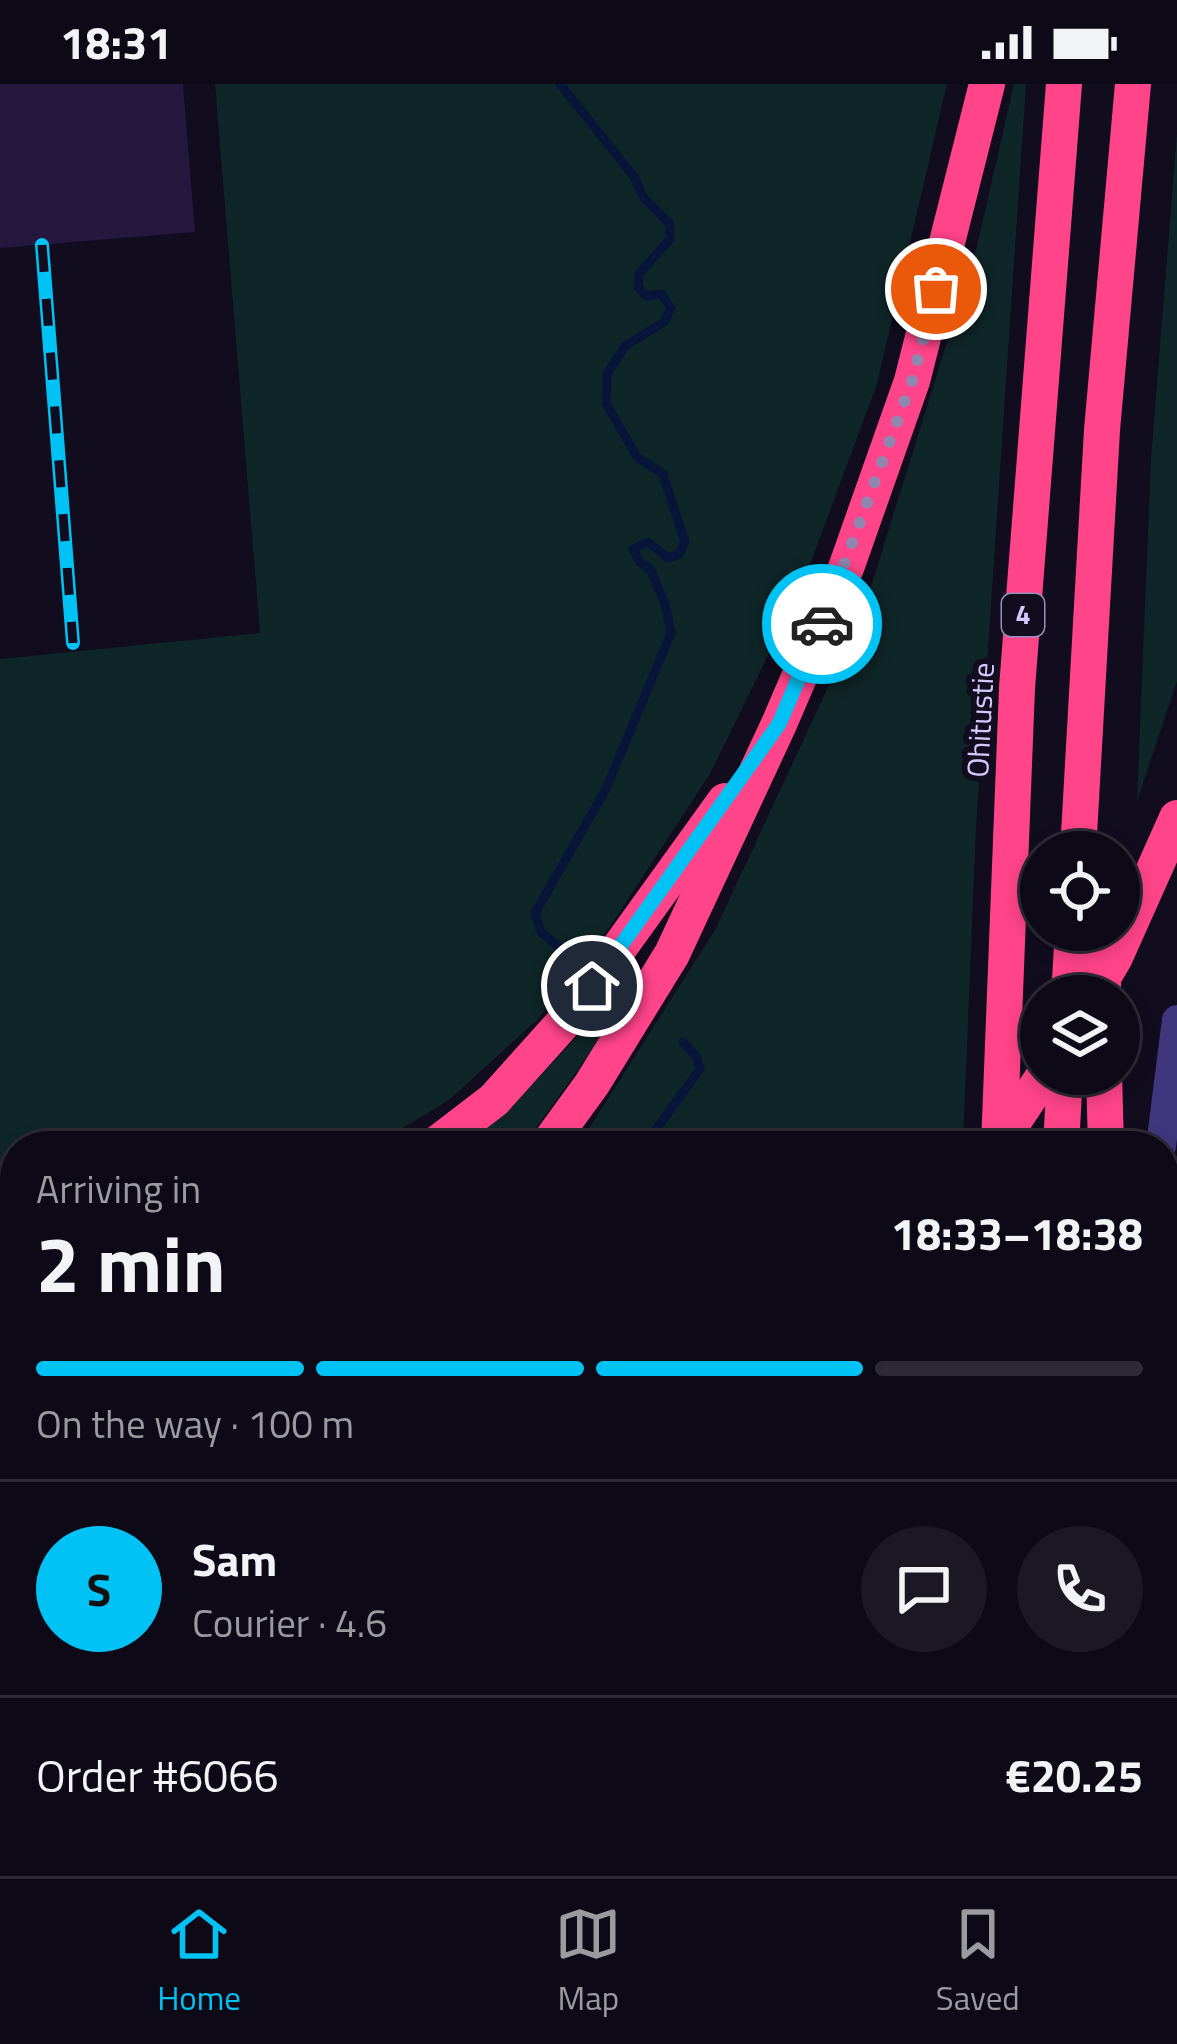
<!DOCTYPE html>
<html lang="en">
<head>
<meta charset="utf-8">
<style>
  body { margin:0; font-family:"Titillium Web",sans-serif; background:#1b1723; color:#f1f3f6; height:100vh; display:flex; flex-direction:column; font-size:45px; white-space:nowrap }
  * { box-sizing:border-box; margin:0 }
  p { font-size:39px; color:#9a9aa1 }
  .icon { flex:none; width:66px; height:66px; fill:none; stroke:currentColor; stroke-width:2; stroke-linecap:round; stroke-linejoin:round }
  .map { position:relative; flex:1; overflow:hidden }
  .drawer { position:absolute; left:0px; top:1047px; width:1179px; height:747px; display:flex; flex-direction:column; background:#0d0916; border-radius:48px 48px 0 0; box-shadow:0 6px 18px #0003,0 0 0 3px #2d2a35 }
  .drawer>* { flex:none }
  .tools { position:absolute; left:1020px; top:747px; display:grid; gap:24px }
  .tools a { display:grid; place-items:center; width:120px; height:120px; border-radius:50%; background:#0d0916; box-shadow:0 6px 18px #0003,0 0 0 3px #2d2a35; font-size:60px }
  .pin { position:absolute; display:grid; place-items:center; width:102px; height:102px; color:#fff; margin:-51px; border:6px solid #fff; border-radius:50%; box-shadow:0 3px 12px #0007 }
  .courier { position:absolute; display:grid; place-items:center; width:120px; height:120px; margin:-60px; border:9px solid #00c2f4; border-radius:50%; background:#fff; color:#222; box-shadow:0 3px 15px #0007 }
  .summary em { font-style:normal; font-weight:700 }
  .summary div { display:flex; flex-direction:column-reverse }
  .summary { display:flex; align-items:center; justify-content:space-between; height:204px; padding:0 36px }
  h1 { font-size:78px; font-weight:700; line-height:90px }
  .bar { display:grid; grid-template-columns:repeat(4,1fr); gap:18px 12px; align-content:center; height:144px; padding:0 36px }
  .bar i { height:15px; border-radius:9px; background:#2d2a35 }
  .bar .selected { background:#00c2f4 }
  .bar p { grid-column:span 4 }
  .line { display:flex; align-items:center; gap:30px; padding:0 36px; border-top:3px solid #2d2a35 }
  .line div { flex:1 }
  .round { display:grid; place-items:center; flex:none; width:126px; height:126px; border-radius:63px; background:#1b1723 }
  .status { display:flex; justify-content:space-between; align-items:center; height:84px; padding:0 60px; background:#0d0916; direction:ltr }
  .status svg { height:33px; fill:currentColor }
  .dock { display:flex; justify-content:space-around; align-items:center; height:168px; border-top:3px solid #2d2a35; background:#0d0916; font-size:33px; color:#9a9aa1 }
  .dock a { display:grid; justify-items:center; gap:6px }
  .dock .selected { color:#00c2f4 }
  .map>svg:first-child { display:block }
  .green { fill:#0f2628 }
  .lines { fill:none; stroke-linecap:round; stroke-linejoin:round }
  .stream { stroke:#08153a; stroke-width:9 }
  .building { fill:#24183f }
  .minor { stroke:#40367d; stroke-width:30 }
  .highway { stroke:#ff448a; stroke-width:36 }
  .rail-casing { stroke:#00c2f4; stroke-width:14 }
  .rail { stroke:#110c1e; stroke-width:9; stroke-dasharray:27; stroke-linecap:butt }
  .highway-bridge { stroke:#ff448a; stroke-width:36 }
  .done { stroke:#9087b0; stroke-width:12; stroke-dasharray:0 21.6 }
  .route { stroke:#00c2f4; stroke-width:15 }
  .labels { text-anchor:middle; stroke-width:12; stroke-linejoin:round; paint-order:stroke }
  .shield { fill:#110c1e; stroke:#9a90bc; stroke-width:3 }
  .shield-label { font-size:27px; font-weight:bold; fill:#d4c9ff }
  .street-label { font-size:30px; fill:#d4c9ff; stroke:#110c1e }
</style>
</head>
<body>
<div class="status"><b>18:31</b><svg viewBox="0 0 49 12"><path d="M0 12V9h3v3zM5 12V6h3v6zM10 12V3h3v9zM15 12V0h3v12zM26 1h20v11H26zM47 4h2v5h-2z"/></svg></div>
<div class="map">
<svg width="1177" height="1792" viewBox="0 0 1177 1792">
  <rect width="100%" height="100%" fill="#110c1e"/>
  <g class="green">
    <polygon points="215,0 947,0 877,300 802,502 710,690 607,847 537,936 449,1016 373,1062 15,1062 15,1130 0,1126 0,575 260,549"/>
    <polygon points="1014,0 1026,0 976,744 963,1058 960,1062 578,1062 715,846 863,528 977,162"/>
    <polygon points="1177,49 1177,597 1137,717 1151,375"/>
    <polygon points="605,923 617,931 523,1062 465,1062 513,1021"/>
    <polygon points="1177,1134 1177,1417 1164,1363 1164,1246"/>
    <polygon points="0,1170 15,1173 15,1525 0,1534"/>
    <polygon points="1164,1537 1177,1570 1177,1792 1069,1792 1070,1779 1164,1779"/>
    <polygon points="15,1580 15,1724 0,1728 0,1588"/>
    <polygon points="28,1779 931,1779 930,1792 214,1792 135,1788 0,1792 0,1785"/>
  </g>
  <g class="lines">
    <g class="stream">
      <polyline points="560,0 635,94 643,113 670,140 670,155 639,190 638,203 646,212 661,210 671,224 664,238 625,262 607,290 606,319 637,373 663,390 685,458 679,470 668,474 648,458 633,465 640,478 650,485 665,520 671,549 606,705 535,829 541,848 569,871"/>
      <polyline points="644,1062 700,985 696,972 683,958"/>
      <polyline points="0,1519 15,1510"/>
      <polyline points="1164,1665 1172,1675 1177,1697"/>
      <polyline points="0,1696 15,1693"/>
      <polyline points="755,1792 759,1779"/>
    </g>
  </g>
  <polygon class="building" points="0,0 183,0 195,148 0,164"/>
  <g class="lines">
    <polyline class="minor" points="1161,1062 1177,936"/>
    <g class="highway">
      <polyline points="1078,768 1102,346 1133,0"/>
      <polyline points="1103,846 1103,902"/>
      <polyline points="1069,912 1073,846"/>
      <polyline points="1104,990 1106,1062"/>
      <polyline points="434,1062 494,1016 573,928 725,717"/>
      <polyline points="547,1062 592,1000 672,870 779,640 846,484 912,297 987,0"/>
      <polyline points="999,1062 1017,604 1064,0"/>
      <polyline points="1061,1062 1065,990"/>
      <polyline points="0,1154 15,1157"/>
      <polyline points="1164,1482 1177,1522"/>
      <polyline points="0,1562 15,1552"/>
      <polyline points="0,1750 15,1746"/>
      <polyline points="968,1792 969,1779"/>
      <polyline points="1035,1792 1035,1779"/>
    </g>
    <defs>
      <polyline id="rail" points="42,161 73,559"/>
    </defs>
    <use href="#rail" class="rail-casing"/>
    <use href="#rail" class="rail"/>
    <g class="highway-bridge">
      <polyline points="1092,912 1115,873 1177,734"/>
      <polyline points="997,1062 1045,990"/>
    </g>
  </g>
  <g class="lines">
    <polyline class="done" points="822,540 912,297 936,205"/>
    <polyline class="route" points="592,902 779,640 822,540"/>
  </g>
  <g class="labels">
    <rect class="shield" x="1002" y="510" width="42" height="42" rx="9"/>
    <g class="shield-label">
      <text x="1023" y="540">4</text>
    </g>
    <g class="street-label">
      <text transform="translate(981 636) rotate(-87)" y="10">Ohitustie</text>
    </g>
  </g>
</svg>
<div class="tools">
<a><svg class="icon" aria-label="locate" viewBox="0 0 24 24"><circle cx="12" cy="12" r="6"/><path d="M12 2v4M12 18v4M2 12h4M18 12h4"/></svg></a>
<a><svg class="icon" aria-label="layers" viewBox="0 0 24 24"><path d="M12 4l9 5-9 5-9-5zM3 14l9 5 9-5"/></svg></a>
</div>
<div class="pin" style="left:936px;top:205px;background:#ea580c"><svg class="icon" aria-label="bag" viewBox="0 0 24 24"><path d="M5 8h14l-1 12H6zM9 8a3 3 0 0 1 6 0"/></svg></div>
<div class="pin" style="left:592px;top:902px;background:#1f2937"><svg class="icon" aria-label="home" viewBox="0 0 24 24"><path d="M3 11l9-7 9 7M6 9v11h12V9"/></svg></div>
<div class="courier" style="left:822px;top:540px"><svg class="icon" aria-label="car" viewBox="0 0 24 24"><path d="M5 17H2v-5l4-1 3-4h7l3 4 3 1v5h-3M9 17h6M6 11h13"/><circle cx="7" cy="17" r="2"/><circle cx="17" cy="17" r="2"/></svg></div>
<section class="drawer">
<div class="summary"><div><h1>2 min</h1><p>Arriving in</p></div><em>18:33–18:38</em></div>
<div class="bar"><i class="selected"></i><i class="selected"></i><i class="selected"></i><i></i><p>On the way · 100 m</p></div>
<div class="line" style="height:216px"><b class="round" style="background:#00c2f4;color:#111">S</b><div><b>Sam</b><p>Courier · 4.6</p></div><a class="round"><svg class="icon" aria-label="chat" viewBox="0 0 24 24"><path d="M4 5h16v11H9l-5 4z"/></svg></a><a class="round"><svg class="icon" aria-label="phone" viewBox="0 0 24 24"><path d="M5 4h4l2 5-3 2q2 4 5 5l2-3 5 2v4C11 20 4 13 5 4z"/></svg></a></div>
<div class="line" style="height:156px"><div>Order #6066</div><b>€20.25</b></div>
</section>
</div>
<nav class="dock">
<a class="selected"><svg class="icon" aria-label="home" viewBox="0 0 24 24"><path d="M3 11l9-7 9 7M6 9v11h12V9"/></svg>Home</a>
<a><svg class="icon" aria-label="map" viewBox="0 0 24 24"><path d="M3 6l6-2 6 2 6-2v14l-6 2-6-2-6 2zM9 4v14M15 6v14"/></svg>Map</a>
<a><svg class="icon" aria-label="saved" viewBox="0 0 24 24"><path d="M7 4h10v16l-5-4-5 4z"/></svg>Saved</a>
</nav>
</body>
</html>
